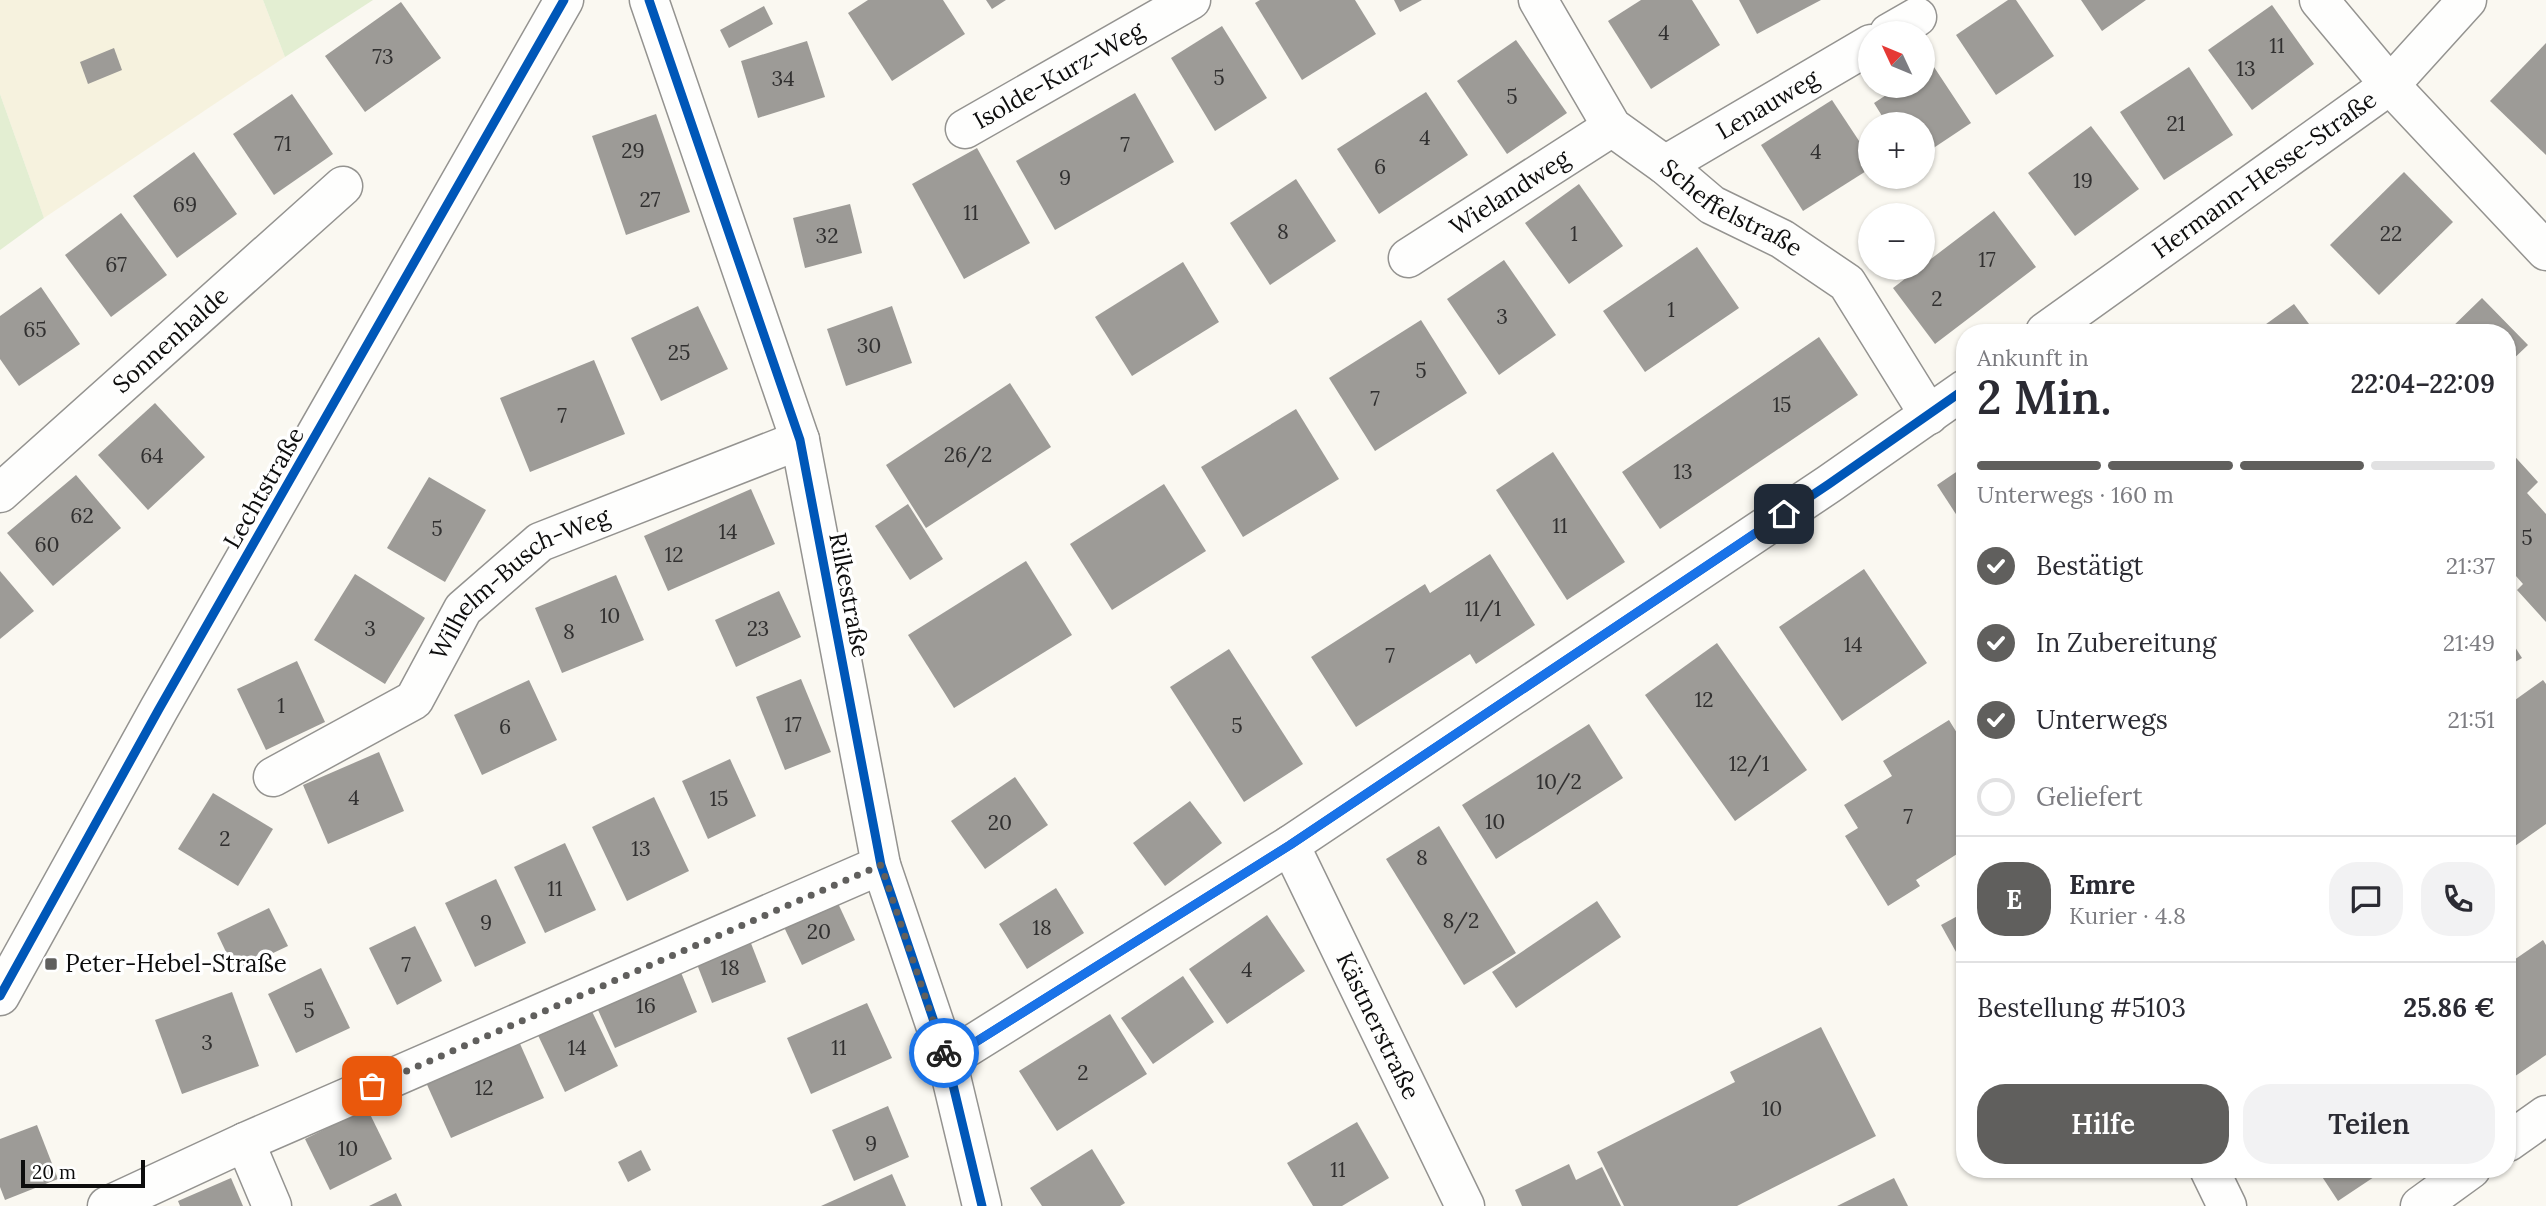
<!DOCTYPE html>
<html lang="de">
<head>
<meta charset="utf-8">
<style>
  body { margin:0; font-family:Lora,serif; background:#f2f2f3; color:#2b2b33; height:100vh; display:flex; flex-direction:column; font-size:26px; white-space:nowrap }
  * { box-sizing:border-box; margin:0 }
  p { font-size:23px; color:#7c7c81 }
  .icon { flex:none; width:38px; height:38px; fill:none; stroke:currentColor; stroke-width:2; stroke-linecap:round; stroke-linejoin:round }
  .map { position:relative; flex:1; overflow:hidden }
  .side { position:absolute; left:1956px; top:324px; width:560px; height:854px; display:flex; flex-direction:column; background:#fff; border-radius:28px; box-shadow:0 2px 5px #0004 }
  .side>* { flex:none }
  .needle { width:46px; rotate:314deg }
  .fabs { position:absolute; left:1858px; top:21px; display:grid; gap:14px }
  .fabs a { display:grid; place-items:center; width:77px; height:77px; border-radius:50%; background:#fff; box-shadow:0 2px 5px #0004; font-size:35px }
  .scale { position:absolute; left:21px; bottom:18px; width:124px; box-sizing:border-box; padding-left:7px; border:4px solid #0d0d0d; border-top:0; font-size:19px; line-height:24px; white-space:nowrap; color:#0d0d0d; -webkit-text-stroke:5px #fff; paint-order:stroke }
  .pin { position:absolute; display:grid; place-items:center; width:60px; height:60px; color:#fff; margin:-30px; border-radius:14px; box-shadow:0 4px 10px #0006 }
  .courier { position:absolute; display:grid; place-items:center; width:70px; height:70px; margin:-35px; border:5px solid #1a73e8; border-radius:50%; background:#fff; color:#222; box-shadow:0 2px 9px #0007 }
  .overview em { font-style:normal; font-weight:600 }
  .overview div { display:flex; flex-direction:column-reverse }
  .overview { display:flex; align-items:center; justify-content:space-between; height:119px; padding:0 21px }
  h1 { font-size:46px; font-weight:600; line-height:52px }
  .bar { display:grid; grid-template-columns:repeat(4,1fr); gap:10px 7px; align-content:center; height:84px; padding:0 21px }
  .bar i { height:9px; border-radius:5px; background:#e1e1e2 }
  .bar .active { background:#605f5d }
  .bar p { grid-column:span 4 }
  .line { display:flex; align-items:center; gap:18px; padding:0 21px; border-top:2px solid #e1e1e2 }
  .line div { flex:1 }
  .round { display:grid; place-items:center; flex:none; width:74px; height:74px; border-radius:28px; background:#f2f2f3 }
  ol { padding:0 21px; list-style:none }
  li { display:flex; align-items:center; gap:21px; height:77px }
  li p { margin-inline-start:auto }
  li .icon { padding:7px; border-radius:50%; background:#605f5d; color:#fff; stroke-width:4 }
  li:last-child { color:#7c7c81 }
  li i { width:38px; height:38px; border:4px solid #e1e1e2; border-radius:50% }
  .action { display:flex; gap:14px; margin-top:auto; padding:14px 21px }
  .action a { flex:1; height:80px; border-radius:28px; background:#605f5d; color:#fff; font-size:28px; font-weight:600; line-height:80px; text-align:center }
  .action a+a { background:#f2f2f3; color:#2b2b33 }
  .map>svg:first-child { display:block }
  .farmland { fill:#f6f2de }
  .green { fill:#e3eed2 }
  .building { fill:#9d9b97 }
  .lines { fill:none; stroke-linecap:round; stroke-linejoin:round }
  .minor-casing { stroke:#949390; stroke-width:41 }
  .minor { stroke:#fefefd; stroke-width:38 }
  .cycleway-casing { stroke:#fff; stroke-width:13 }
  .cycleway { stroke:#0057b8; stroke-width:9 }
  .done { stroke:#605f5d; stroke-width:7; stroke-dasharray:0 12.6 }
  .route { stroke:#1a73e8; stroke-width:9 }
  .poi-dot { fill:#605f5d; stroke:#fff; stroke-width:2.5 }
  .labels { text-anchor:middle; stroke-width:7; stroke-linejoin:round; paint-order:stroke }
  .number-label { font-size:21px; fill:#313030 }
  .street-label { font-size:24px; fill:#0d0d0d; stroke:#fff }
  .poi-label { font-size:24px; fill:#0d0d0d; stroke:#fff; text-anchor:start }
</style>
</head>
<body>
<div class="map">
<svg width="2546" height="1206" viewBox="0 0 2546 1206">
  <rect width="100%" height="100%" fill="#faf8f1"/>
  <polygon class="farmland" points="0,0 263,0 285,57 44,218 0,94"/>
  <g class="green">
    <polygon points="263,0 373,0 285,57"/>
    <polygon points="0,94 44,218 0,250"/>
  </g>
  <g class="building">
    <polygon points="868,0 943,0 965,34 892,81 848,13"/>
    <polygon points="986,0 1006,0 992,9"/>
    <polygon points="1260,0 1355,0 1376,34 1302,80 1255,3"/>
    <polygon points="1394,0 1422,0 1400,12"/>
    <polygon points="1641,0 1692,0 1720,45 1651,89 1608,21"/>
    <polygon points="1739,0 1821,0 1757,34"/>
    <polygon points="2008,0 2016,0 2054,56 1996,95 1956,35"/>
    <polygon points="2081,0 2146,0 2102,31"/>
    <polygon points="401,2 441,58 365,112 325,56"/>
    <polygon points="2272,5 2314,64 2252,110 2208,50"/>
    <polygon points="764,6 773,24 729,48 720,30"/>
    <polygon points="1222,26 1267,98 1215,131 1171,58"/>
    <polygon points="1516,40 1567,113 1507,154 1457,81"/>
    <polygon points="807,41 825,97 758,118 741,61"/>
    <polygon points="2546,43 2546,155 2490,101"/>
    <polygon points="114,48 122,70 88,84 80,62"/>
    <polygon points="1932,64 1971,123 1923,155 1923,124 1887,124 1874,103 1900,86 1923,86 1923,71"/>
    <polygon points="2189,67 2233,135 2164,180 2120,112"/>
    <polygon points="1426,92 1468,155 1379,214 1337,149"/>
    <polygon points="1135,93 1174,162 1055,230 1016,161"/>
    <polygon points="292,94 333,154 274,195 233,134"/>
    <polygon points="1832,100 1871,159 1871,168 1803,211 1761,145"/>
    <polygon points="656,114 690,212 626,235 592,136"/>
    <polygon points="2091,126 2139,189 2075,236 2028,173"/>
    <polygon points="977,148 1030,243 964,279 912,184"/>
    <polygon points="194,152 237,214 177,258 133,196"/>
    <polygon points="2404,172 2453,222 2379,295 2330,245"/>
    <polygon points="1296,179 1336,241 1270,285 1230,223"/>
    <polygon points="1579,184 1623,246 1569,284 1525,223"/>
    <polygon points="850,204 862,253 805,268 793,218"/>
    <polygon points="1994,211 2036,267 1935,344 1893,288 1919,268 1923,268 1923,265"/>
    <polygon points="121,213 167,275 111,317 65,255"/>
    <polygon points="1697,247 1739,308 1645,372 1603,311"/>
    <polygon points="1504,260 1556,335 1499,375 1447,299"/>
    <polygon points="1183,262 1219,322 1132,376 1095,317"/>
    <polygon points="41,287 80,344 19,386 0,359 0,316"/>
    <polygon points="2482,298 2528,345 2508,364 2508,332 2447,332"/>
    <polygon points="2294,304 2315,332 2255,332"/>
    <polygon points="698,306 728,369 661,401 631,338"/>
    <polygon points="892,306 912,363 846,386 827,329"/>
    <polygon points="1421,320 1467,393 1375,451 1329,378"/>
    <polygon points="1819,337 1858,395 1660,529 1622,472"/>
    <polygon points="594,360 625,434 530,472 500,398"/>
    <polygon points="1010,383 1051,447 926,528 886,465"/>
    <polygon points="155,403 205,457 148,510 98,455"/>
    <polygon points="1296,409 1339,479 1243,537 1201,467"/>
    <polygon points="2508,449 2538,482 2527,493 2546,514 2546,622 2517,590 2523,584 2508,567"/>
    <polygon points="1553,452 1625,562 1567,600 1496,490"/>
    <polygon points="1965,466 1965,528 1937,485"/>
    <polygon points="76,475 121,528 53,586 7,533"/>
    <polygon points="429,477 486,510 445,582 387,548"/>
    <polygon points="1164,484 1206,551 1112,610 1070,544"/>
    <polygon points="751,489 775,544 668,591 644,536"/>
    <polygon points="908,504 943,559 910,580 875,526"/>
    <polygon points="1490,554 1535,625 1476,664 1470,654 1356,727 1311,657 1425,584 1430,593"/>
    <polygon points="1026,561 1072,635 954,708 908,635"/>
    <polygon points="1864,569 1927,663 1842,721 1779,627"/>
    <polygon points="0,571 34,611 0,639"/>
    <polygon points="355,574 425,618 385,684 314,640"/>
    <polygon points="616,575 644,640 562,673 535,608"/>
    <polygon points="779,591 801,637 736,667 715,620"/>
    <polygon points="2508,636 2522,658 2508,666"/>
    <polygon points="1717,643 1807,770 1735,821 1645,695"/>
    <polygon points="1229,649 1303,764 1244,802 1170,687"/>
    <polygon points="297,661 325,722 266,750 237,689"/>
    <polygon points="801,679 831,752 785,770 756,697"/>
    <polygon points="529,680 557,740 482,775 454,715"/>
    <polygon points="2543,680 2546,684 2546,824 2508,851 2508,705"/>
    <polygon points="1949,720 1965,746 1965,849 1916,880 1920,886 1888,906 1845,836 1858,828 1844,805 1892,776 1883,761"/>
    <polygon points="1589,724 1623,778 1496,859 1462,805"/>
    <polygon points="379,752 404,811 328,844 303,785"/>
    <polygon points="730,759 756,816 708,839 682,781"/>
    <polygon points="1015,777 1048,825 985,869 951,821"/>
    <polygon points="213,793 273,829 238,886 178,849"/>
    <polygon points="654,797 689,871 627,901 592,827"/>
    <polygon points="1190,801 1222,843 1165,886 1133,843"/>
    <polygon points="1439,826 1516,953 1464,985 1386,859"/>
    <polygon points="565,843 596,910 545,933 514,867"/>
    <polygon points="496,879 526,943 475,967 445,903"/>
    <polygon points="1056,888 1084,933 1027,969 999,924"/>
    <polygon points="836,899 855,940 802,965 783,925"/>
    <polygon points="1597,901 1621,937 1516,1008 1492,972"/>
    <polygon points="269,908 288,946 235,971 217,933"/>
    <polygon points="1965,912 1965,968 1941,925"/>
    <polygon points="1267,915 1305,971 1227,1024 1189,969"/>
    <polygon points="415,926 442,981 397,1005 369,948"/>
    <polygon points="747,933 766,982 712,1003 693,954"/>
    <polygon points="2543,940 2546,945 2546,1055 2508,1081 2508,964"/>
    <polygon points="678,965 697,1012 615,1048 594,1001"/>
    <polygon points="321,968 350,1028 296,1053 268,994"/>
    <polygon points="1183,976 1214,1022 1153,1064 1121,1018"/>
    <polygon points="232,992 259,1066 182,1094 155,1020"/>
    <polygon points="588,1003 618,1066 565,1092 535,1029"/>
    <polygon points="867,1003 892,1058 811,1094 787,1038"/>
    <polygon points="1110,1014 1147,1074 1057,1131 1019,1071"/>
    <polygon points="1821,1027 1876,1136 1737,1206 1624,1206 1597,1152 1735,1082 1730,1072"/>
    <polygon points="517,1037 544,1098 451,1138 424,1078"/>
    <polygon points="888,1106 909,1157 854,1181 832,1130"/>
    <polygon points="367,1108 392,1159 330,1190 305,1139"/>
    <polygon points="1357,1122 1389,1178 1342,1206 1313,1206 1287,1163"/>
    <polygon points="37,1125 58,1179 5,1200 0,1187 0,1139"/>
    <polygon points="1092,1149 1125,1203 1120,1206 1042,1206 1030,1188"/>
    <polygon points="641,1150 651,1170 628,1182 618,1162"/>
    <polygon points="1569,1164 1576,1180 1602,1167 1621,1206 1522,1206 1515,1190"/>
    <polygon points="2317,1169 2386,1169 2338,1201"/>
    <polygon points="892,1174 906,1206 821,1206"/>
    <polygon points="231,1178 243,1206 180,1206 178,1201"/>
    <polygon points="1894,1178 1908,1206 1837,1206"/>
    <polygon points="396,1193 402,1206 369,1206"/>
  </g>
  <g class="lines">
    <defs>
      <g id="minor">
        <polyline points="649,0 800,440 881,865 947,1060 982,1206"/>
        <path id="s1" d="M1538,0L1612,127L1665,165L1712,205L1782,239L1847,283L1929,415"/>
        <polyline points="2319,0 2390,85 2546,251"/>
        <polyline points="1889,33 1917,17"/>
        <path id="s2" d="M965,129L1191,0"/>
        <path id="s3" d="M1665,165L1871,44"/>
        <path id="s4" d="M1408,258L1612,127"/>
        <path id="s5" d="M2045,332L2390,85L2467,0"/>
        <path id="s6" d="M0,493L343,186"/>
        <path id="s7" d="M273,777L414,700L463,609L540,542L800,440"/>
        <path id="s8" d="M1290,845L1465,1206"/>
        <polyline points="0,996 159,709 564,0"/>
        <polyline points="947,1060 1290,845 1829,484 1965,389"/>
        <polyline points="245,1142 272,1206"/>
        <polyline points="2508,1142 2546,1115"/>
        <polyline points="2209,1169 2227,1206"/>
        <polyline points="107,1206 245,1142 881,865"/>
        <polyline points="2420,1206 2471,1169"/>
      </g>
    </defs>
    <use href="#minor" class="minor-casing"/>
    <use href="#minor" class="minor"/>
    <defs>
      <g id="cycleway">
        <polyline points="649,0 800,440 881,865 947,1060 982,1206"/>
        <polyline points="0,996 159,709 564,0"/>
        <polyline points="947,1060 1290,845 1829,484 1965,389"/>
      </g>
    </defs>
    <use href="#cycleway" class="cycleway-casing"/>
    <use href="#cycleway" class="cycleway"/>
  </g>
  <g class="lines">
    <polyline class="done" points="372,1086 881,865 944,1053"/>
    <polyline class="route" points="944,1053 947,1060 1290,845 1784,514"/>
  </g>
  <rect class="poi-dot" x="44" y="957" width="14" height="14" rx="3.5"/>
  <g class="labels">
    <g class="number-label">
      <text x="1664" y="40">4</text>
      <text x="2277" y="53">11</text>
      <text x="383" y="64">73</text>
      <text x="2246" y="76">13</text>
      <text x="1219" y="85">5</text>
      <text x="783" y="86">34</text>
      <text x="1512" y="104">5</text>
      <text x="2176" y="131">21</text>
      <text x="1425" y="145">4</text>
      <text x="283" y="151">71</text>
      <text x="1125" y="152">7</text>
      <text x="633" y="158">29</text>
      <text x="1816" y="159">4</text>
      <text x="1380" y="174">6</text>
      <text x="1065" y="185">9</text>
      <text x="2083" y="188">19</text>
      <text x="650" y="207">27</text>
      <text x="185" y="212">69</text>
      <text x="971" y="220">11</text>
      <text x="1283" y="239">8</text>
      <text x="1574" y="241">1</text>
      <text x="2391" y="241">22</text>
      <text x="827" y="243">32</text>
      <text x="1987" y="267">17</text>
      <text x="116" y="272">67</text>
      <text x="1937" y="306">2</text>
      <text x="1671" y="317">1</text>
      <text x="1502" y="324">3</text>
      <text x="35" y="337">65</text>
      <text x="869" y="353">30</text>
      <text x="679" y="360">25</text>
      <text x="1421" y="378">5</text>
      <text x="1375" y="406">7</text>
      <text x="1782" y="412">15</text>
      <text x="562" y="423">7</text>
      <text x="968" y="462">26/2</text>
      <text x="152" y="463">64</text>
      <text x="1683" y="479">13</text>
      <text x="82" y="523">62</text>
      <text x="1560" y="533">11</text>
      <text x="437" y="536">5</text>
      <text x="728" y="539">14</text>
      <text x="2527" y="545">5</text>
      <text x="47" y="552">60</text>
      <text x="674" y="562">12</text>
      <text x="1483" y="616">11/1</text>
      <text x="610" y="623">10</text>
      <text x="370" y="636">3</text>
      <text x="758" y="636">23</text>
      <text x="569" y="639">8</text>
      <text x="1853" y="652">14</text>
      <text x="1390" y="663">7</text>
      <text x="1704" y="707">12</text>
      <text x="281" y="713">1</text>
      <text x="793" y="732">17</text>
      <text x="1237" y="733">5</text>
      <text x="505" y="734">6</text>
      <text x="1749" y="771">12/1</text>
      <text x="1559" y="789">10/2</text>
      <text x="354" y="805">4</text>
      <text x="719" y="806">15</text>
      <text x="1908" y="824">7</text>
      <text x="1495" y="829">10</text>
      <text x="1000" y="830">20</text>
      <text x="225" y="846">2</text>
      <text x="641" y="856">13</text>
      <text x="1422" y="865">8</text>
      <text x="555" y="896">11</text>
      <text x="1461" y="928">8/2</text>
      <text x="486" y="930">9</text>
      <text x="1042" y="935">18</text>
      <text x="819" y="939">20</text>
      <text x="406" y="972">7</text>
      <text x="730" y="975">18</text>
      <text x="1247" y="977">4</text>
      <text x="646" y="1013">16</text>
      <text x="309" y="1018">5</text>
      <text x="207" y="1050">3</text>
      <text x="577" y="1055">14</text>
      <text x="839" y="1055">11</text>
      <text x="1083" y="1080">2</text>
      <text x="484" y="1095">12</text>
      <text x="1772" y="1116">10</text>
      <text x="871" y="1151">9</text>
      <text x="348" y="1156">10</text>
      <text x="1338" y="1177">11</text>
    </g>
    <g class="street-label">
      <text dy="8" stroke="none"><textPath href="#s2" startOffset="108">Isolde-Kurz-Weg</textPath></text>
      <text dy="8" stroke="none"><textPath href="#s3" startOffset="119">Lenauweg</textPath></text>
      <text dy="8" stroke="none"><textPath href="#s5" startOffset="270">Hermann-Hesse-Straße</textPath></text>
      <text dy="8" stroke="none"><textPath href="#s4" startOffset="121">Wielandweg</textPath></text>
      <text dy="8" stroke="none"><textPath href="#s1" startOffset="292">Scheffelstraße</textPath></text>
      <text dy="8" stroke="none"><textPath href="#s6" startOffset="229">Sonnenhalde</textPath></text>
      <text transform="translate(264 488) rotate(-60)" y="8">Lechtstraße</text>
      <text dy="8" stroke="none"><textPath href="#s7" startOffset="324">Wilhelm-Busch-Weg</textPath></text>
      <text transform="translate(849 595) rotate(79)" y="8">Rilkestraße</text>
      <text dy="8" stroke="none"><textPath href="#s8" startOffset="201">Kästnerstraße</textPath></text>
    </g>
    <g class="poi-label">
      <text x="65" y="972">Peter-Hebel-Straße</text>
    </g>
  </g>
</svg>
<div class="fabs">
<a><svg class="needle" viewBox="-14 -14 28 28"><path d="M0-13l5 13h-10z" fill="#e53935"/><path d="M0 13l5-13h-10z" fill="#7c7c81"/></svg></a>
<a>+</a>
<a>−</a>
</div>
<div class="scale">20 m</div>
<div class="pin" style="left:372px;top:1086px;background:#ea580c"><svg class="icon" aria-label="bag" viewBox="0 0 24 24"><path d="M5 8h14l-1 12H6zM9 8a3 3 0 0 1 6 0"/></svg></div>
<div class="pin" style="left:1784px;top:514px;background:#1f2937"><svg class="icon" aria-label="home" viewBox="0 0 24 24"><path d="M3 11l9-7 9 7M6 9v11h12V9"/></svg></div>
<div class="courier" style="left:944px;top:1053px"><svg class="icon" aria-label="bike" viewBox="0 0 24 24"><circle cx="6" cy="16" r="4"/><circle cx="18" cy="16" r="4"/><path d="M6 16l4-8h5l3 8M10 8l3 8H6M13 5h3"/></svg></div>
<section class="side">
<div class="overview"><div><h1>2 Min.</h1><p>Ankunft in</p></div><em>22:04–22:09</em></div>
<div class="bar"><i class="active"></i><i class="active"></i><i class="active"></i><i></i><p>Unterwegs · 160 m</p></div>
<ol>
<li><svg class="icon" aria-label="check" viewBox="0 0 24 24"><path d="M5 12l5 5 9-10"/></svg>Bestätigt<p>21:37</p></li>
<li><svg class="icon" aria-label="check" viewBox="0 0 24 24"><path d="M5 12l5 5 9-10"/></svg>In Zubereitung<p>21:49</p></li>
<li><svg class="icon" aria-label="check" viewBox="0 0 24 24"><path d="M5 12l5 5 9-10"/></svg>Unterwegs<p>21:51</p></li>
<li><i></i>Geliefert</li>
</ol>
<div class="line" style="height:126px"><b class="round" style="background:#605f5d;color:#fff">E</b><div><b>Emre</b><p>Kurier · 4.8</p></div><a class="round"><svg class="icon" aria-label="chat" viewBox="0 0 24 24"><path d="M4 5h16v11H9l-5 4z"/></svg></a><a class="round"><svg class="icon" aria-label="phone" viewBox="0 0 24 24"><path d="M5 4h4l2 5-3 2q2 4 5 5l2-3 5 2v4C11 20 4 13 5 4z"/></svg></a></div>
<div class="line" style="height:91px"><div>Bestellung #5103</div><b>25.86 €</b></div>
<div class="action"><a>Hilfe</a><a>Teilen</a></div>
</section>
</div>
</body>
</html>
